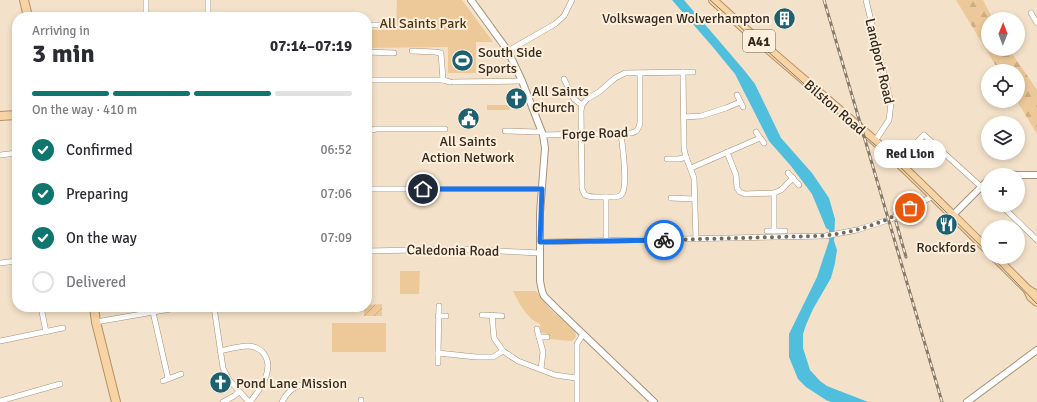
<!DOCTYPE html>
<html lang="en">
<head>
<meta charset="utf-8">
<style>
  body { margin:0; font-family:Signika,sans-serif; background:#f7f7f7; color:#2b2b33; height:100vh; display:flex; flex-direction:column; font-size:15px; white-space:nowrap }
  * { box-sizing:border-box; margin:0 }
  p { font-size:13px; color:#7c7c81 }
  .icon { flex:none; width:22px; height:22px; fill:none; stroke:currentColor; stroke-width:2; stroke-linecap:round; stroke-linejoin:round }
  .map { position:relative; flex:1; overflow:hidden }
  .details { position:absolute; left:12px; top:12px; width:360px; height:300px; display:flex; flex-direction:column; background:#fff; border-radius:16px; box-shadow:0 2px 6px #0003 }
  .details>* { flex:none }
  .needle { width:26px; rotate:1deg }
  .fabs { position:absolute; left:981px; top:12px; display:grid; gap:8px }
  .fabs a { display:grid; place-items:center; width:44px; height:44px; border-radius:50%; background:#fff; box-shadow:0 2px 6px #0003; font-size:20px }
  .pin { position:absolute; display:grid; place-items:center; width:34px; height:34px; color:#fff; margin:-17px; border:2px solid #fff; border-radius:50%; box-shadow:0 1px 4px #0007 }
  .courier { position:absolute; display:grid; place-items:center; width:40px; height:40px; margin:-20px; border:3px solid #1a73e8; border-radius:50%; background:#fff; color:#222; box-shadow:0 1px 5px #0007 }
  .bubble { position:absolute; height:28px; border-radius:14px; background:#fff; box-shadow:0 2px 6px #0003; font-size:13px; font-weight:800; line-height:28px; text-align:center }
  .overview em { font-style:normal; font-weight:800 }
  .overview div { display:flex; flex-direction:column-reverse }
  .overview { display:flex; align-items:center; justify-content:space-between; height:68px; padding:0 20px }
  h1 { font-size:26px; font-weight:800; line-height:30px }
  .bar { display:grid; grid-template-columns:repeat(4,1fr); gap:6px 4px; align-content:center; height:48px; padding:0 20px }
  .bar i { height:5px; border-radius:3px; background:#e1e1e2 }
  .bar .current { background:#0f766e }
  .bar p { grid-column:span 4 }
  ol { padding:0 20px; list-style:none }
  li { display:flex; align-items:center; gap:12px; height:44px }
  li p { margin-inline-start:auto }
  li .icon { padding:4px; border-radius:50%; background:#0f766e; color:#fff; stroke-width:4 }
  li:last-child { color:#7c7c81 }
  li i { width:22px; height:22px; border:2px solid #e1e1e2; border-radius:50% }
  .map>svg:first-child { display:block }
  .forest { fill:url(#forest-firs) }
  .park { fill:#edc999 }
  .garden { fill:url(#garden-furrows) }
  .water { fill:#4fbfdd }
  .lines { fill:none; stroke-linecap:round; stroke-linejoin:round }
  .minor-casing { stroke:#a4937c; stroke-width:6 }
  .tertiary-casing { stroke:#a4937c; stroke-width:8 }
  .trunk-casing { stroke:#b29167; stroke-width:10 }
  .minor { stroke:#fff; stroke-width:5 }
  .tertiary { stroke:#fff; stroke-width:6 }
  .trunk { stroke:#f8d4a4; stroke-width:8 }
  .tram { stroke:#877b6b; stroke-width:1 }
  .rail-casing { stroke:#877b6b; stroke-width:3 }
  .rail { stroke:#ffefdb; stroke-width:1.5; stroke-dasharray:4.5; stroke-linecap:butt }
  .done { stroke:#756a5b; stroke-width:4; stroke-dasharray:0 7.2 }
  .route { stroke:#1a73e8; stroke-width:5 }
  .labels { text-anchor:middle; stroke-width:4; stroke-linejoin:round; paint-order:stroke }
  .shield { fill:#ffefdb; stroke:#6f6558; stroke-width:1 }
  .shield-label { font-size:13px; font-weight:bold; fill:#312a20 }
  .poi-label { font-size:14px; fill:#312a20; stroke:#ffefdb; text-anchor:start }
  .park-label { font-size:14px; fill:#493414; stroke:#ffefdb }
  .street-label { font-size:14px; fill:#312a20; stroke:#ffefdb }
</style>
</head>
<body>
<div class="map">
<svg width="1037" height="402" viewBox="0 0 1037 402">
  <defs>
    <pattern id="forest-firs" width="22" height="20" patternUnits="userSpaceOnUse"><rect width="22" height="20" fill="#edc999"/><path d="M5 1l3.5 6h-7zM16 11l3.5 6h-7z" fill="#ccad84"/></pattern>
    <pattern id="garden-furrows" width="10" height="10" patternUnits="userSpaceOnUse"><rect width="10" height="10" fill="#edc999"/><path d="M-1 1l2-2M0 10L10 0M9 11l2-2" fill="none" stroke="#ccad84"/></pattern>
  </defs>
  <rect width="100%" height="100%" fill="#f4e1c9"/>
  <polygon class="forest" points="956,0 983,0 993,19 988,19 988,49 1009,49 1037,90 1037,134 1017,101 1018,101 1018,71 999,71"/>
  <g class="park">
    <polygon points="397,0 462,0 493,42 476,42 476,73 448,73 448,47 367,48 367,30 396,30"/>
    <rect x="487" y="105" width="23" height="5"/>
    <polygon points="400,271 420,271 419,294 400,294"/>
    <path d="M513,291H536L550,309L575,331L576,337L572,341L548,339L547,334L541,333L540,324C527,319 519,303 513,291Z"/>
    <rect x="332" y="323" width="54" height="29"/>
  </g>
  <polygon class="garden" points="382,304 382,316 364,316 364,307 367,307 367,305"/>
  <polygon class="water" points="672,0 684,0 744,70 755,84 781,138 812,173 829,198 835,219 834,241 837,250 835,263 831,278 813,309 806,325 803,334 803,348 810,370 820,381 827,386 868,402 831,402 826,400 806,387 798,379 789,357 789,334 817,277 829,241 829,230 826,228 812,194 791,166 769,141 735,74 712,46"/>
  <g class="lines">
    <defs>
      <g id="minor">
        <polyline points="866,0 891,103 889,120 875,141"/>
        <polyline points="1031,13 1037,23"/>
        <polyline points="32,17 146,15"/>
        <polyline points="146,17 146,0"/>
        <polyline points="208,17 208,0"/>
        <polyline points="367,25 392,25"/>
        <polyline points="412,51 435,52 441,53 443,80"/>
        <polyline points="508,51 555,24 564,16 572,0"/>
        <polyline points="367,52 394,53"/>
        <polyline points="683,72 684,149 686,157 694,178 696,239"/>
        <polyline points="564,79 574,99 582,105"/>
        <polyline points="367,80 443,80 450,82"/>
        <polyline points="453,82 522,81"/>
        <polyline points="737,95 743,107"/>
        <polyline points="684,117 701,116 726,108 740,102"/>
        <polyline points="367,131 376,129 445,129"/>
        <polyline points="505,131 537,132 541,131"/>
        <polyline points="756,132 764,143"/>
        <path d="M621,133C622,144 629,188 621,195C618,198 611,197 606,197C599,197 591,198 585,195L582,189L581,111L582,105L587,99L599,92L615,78L625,73L693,72"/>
        <path d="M543,135L631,133C637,132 639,129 640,123V73"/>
        <polyline points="915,144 924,135 988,193"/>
        <polyline points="727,152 736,175 737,188 740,192 745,194 774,193"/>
        <polyline points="0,155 17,153"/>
        <polyline points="667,159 679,159 686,157"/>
        <polyline points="691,168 760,138"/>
        <polyline points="788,173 799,185"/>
        <polyline points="367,189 542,189"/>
        <polyline points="606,197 606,241"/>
        <polyline points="671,198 694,199"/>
        <polyline points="1001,205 1037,240"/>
        <polyline points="767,231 785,231"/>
        <polyline points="774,231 774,193 781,190 793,178"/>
        <polyline points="540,242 825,236 857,230 891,219 933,196"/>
        <polyline points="367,251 461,249 540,253"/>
        <polyline points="0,263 17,261"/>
        <polyline points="439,306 438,353 476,357 493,357 503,351"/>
        <polyline points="41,307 46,332"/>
        <polyline points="214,307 223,368 229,380 249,402"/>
        <polyline points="153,312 168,378"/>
        <polyline points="482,315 502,316"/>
        <polyline points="492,315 494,338 503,351 518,361 555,375 576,378"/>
        <polyline points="438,316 446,316"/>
        <polyline points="96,322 182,307"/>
        <polyline points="537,329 543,352 541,369"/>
        <polyline points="539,337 547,337"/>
        <polyline points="0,341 63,328"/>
        <path d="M220,351C229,349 239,346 248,346C254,346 261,349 264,354C275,369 260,390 250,402"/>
        <polyline points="438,363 438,353"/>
        <polyline points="163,381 181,374"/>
        <polyline points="361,400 361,402"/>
        <polyline points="0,401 60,384"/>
        <polyline points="223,402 234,396 239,392"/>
        <path d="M282,402C293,381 304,384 326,386"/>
        <polyline points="577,402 577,344 583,334"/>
      </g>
      <g id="tertiary">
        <polyline points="471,0 508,51 522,81 543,135 545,148 540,213 540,281 542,291 544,296 558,310 654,402"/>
        <polyline points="995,175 999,173 1017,175"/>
        <polyline points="1018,175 1037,175"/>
        <polyline points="953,215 988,180"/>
        <polyline points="967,402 1037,350"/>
      </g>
      <g id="trunk">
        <polyline points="24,0 28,17"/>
        <path d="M713,0C766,49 822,94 876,142C915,177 951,214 988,250"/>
        <polyline points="0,116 17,115"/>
        <polyline points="995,257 1028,290 1037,295"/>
        <polyline points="1028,290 1031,297 1037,302"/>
        <polyline points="94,307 96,322 116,402"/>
      </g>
    </defs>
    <use href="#minor" class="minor-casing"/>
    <use href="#tertiary" class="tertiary-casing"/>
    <use href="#trunk" class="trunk-casing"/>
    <use href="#minor" class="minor"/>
    <use href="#tertiary" class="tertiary"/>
    <use href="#trunk" class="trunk"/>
    <g class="tram">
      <polyline points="710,0 811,90 894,161 988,253"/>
      <polyline points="992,257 1037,304"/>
    </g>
    <defs>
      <g id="rail">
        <polyline points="824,0 942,402"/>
        <polyline points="896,222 906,257"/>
      </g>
    </defs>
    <use href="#rail" class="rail-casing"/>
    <use href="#rail" class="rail"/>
  </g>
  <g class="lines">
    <path class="done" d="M664,240L816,236C849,235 881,224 910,208"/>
    <polyline class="route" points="423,189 542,189 540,242 664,240"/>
  </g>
  <defs>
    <symbol id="building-disc" viewBox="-11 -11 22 22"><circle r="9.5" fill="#1b6172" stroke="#ffefdb"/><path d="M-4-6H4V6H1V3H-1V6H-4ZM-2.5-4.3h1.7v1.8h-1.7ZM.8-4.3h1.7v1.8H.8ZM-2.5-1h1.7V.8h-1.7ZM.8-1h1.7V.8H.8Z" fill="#fff"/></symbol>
    <symbol id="stadium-disc" viewBox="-11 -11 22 22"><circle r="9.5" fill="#1b6172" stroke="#ffefdb"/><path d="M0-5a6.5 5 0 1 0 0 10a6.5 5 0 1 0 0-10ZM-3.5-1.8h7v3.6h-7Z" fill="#fff"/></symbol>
    <symbol id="church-disc" viewBox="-11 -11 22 22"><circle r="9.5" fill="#1b6172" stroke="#ffefdb"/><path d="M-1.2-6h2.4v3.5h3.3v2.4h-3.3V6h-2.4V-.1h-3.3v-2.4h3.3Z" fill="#fff"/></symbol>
    <symbol id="civic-disc" viewBox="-11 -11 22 22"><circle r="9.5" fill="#1b6172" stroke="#ffefdb"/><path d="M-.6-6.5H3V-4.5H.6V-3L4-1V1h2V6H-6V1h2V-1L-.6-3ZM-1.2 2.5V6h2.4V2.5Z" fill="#fff"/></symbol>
    <symbol id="restaurant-disc" viewBox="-11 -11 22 22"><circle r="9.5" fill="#1b6172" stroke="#ffefdb"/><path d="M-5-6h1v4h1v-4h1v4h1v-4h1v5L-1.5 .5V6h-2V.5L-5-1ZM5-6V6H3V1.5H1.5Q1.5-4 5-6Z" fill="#fff"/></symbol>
  </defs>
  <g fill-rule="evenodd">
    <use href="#building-disc" x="772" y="6" width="25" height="25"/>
    <use href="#stadium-disc" x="450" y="48" width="25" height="25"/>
    <use href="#church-disc" x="504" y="86" width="25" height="25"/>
    <use href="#civic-disc" x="456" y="106" width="25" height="25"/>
    <use href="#restaurant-disc" x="934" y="212" width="25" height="25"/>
    <use href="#church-disc" x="208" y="370" width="25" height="25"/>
  </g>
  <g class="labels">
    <rect class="shield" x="743" y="30" width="32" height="22" rx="3"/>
    <g class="shield-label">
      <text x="759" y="46">A41</text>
    </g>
    <g class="poi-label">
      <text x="770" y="23" text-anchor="end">Volkswagen Wolverhampton</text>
      <text x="478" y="57">South Side<tspan x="478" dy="16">Sports</tspan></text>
      <text x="532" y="96">All Saints<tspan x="532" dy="16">Church</tspan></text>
      <text x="468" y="146" text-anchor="middle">All Saints<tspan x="468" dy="16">Action Network</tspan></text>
      <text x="946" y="252" text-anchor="middle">Rockfords</text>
      <text x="236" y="388">Pond Lane Mission</text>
    </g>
    <g class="park-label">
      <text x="423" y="28">All Saints Park</text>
    </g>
    <g class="street-label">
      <text transform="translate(880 61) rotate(77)" y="5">Landport Road</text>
      <text transform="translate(835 107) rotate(41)" y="5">Bilston Road</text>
      <text transform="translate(595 133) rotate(-2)" y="5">Forge Road</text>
      <text transform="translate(453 250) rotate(1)" y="5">Caledonia Road</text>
    </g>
  </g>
</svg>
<div class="fabs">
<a><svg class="needle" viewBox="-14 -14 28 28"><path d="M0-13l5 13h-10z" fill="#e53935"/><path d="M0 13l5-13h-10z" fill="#7c7c81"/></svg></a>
<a><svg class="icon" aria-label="locate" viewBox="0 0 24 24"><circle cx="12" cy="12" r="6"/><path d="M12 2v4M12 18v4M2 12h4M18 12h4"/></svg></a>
<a><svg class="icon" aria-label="layers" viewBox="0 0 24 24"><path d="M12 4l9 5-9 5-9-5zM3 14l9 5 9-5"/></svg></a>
<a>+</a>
<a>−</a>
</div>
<div class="pin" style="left:910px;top:208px;background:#ea580c"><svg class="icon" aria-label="bag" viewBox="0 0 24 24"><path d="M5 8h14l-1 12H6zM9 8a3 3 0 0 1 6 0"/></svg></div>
<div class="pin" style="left:423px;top:189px;background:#1f2937"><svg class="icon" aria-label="home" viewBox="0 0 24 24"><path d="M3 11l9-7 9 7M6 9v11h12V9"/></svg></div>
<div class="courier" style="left:664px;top:240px"><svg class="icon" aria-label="bike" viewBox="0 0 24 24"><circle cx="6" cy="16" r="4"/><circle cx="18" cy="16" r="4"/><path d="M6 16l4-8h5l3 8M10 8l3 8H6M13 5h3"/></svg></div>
<div class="bubble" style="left:874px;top:140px;width:72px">Red Lion</div>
<section class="details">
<div class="overview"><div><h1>3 min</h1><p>Arriving in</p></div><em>07:14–07:19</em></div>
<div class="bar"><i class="current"></i><i class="current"></i><i class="current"></i><i></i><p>On the way · 410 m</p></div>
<ol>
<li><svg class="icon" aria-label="check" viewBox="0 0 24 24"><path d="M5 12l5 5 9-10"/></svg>Confirmed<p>06:52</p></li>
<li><svg class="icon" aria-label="check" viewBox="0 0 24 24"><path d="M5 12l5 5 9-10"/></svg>Preparing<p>07:06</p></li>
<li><svg class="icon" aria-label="check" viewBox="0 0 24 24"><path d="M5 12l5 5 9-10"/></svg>On the way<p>07:09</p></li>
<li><i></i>Delivered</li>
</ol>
</section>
</div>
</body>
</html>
